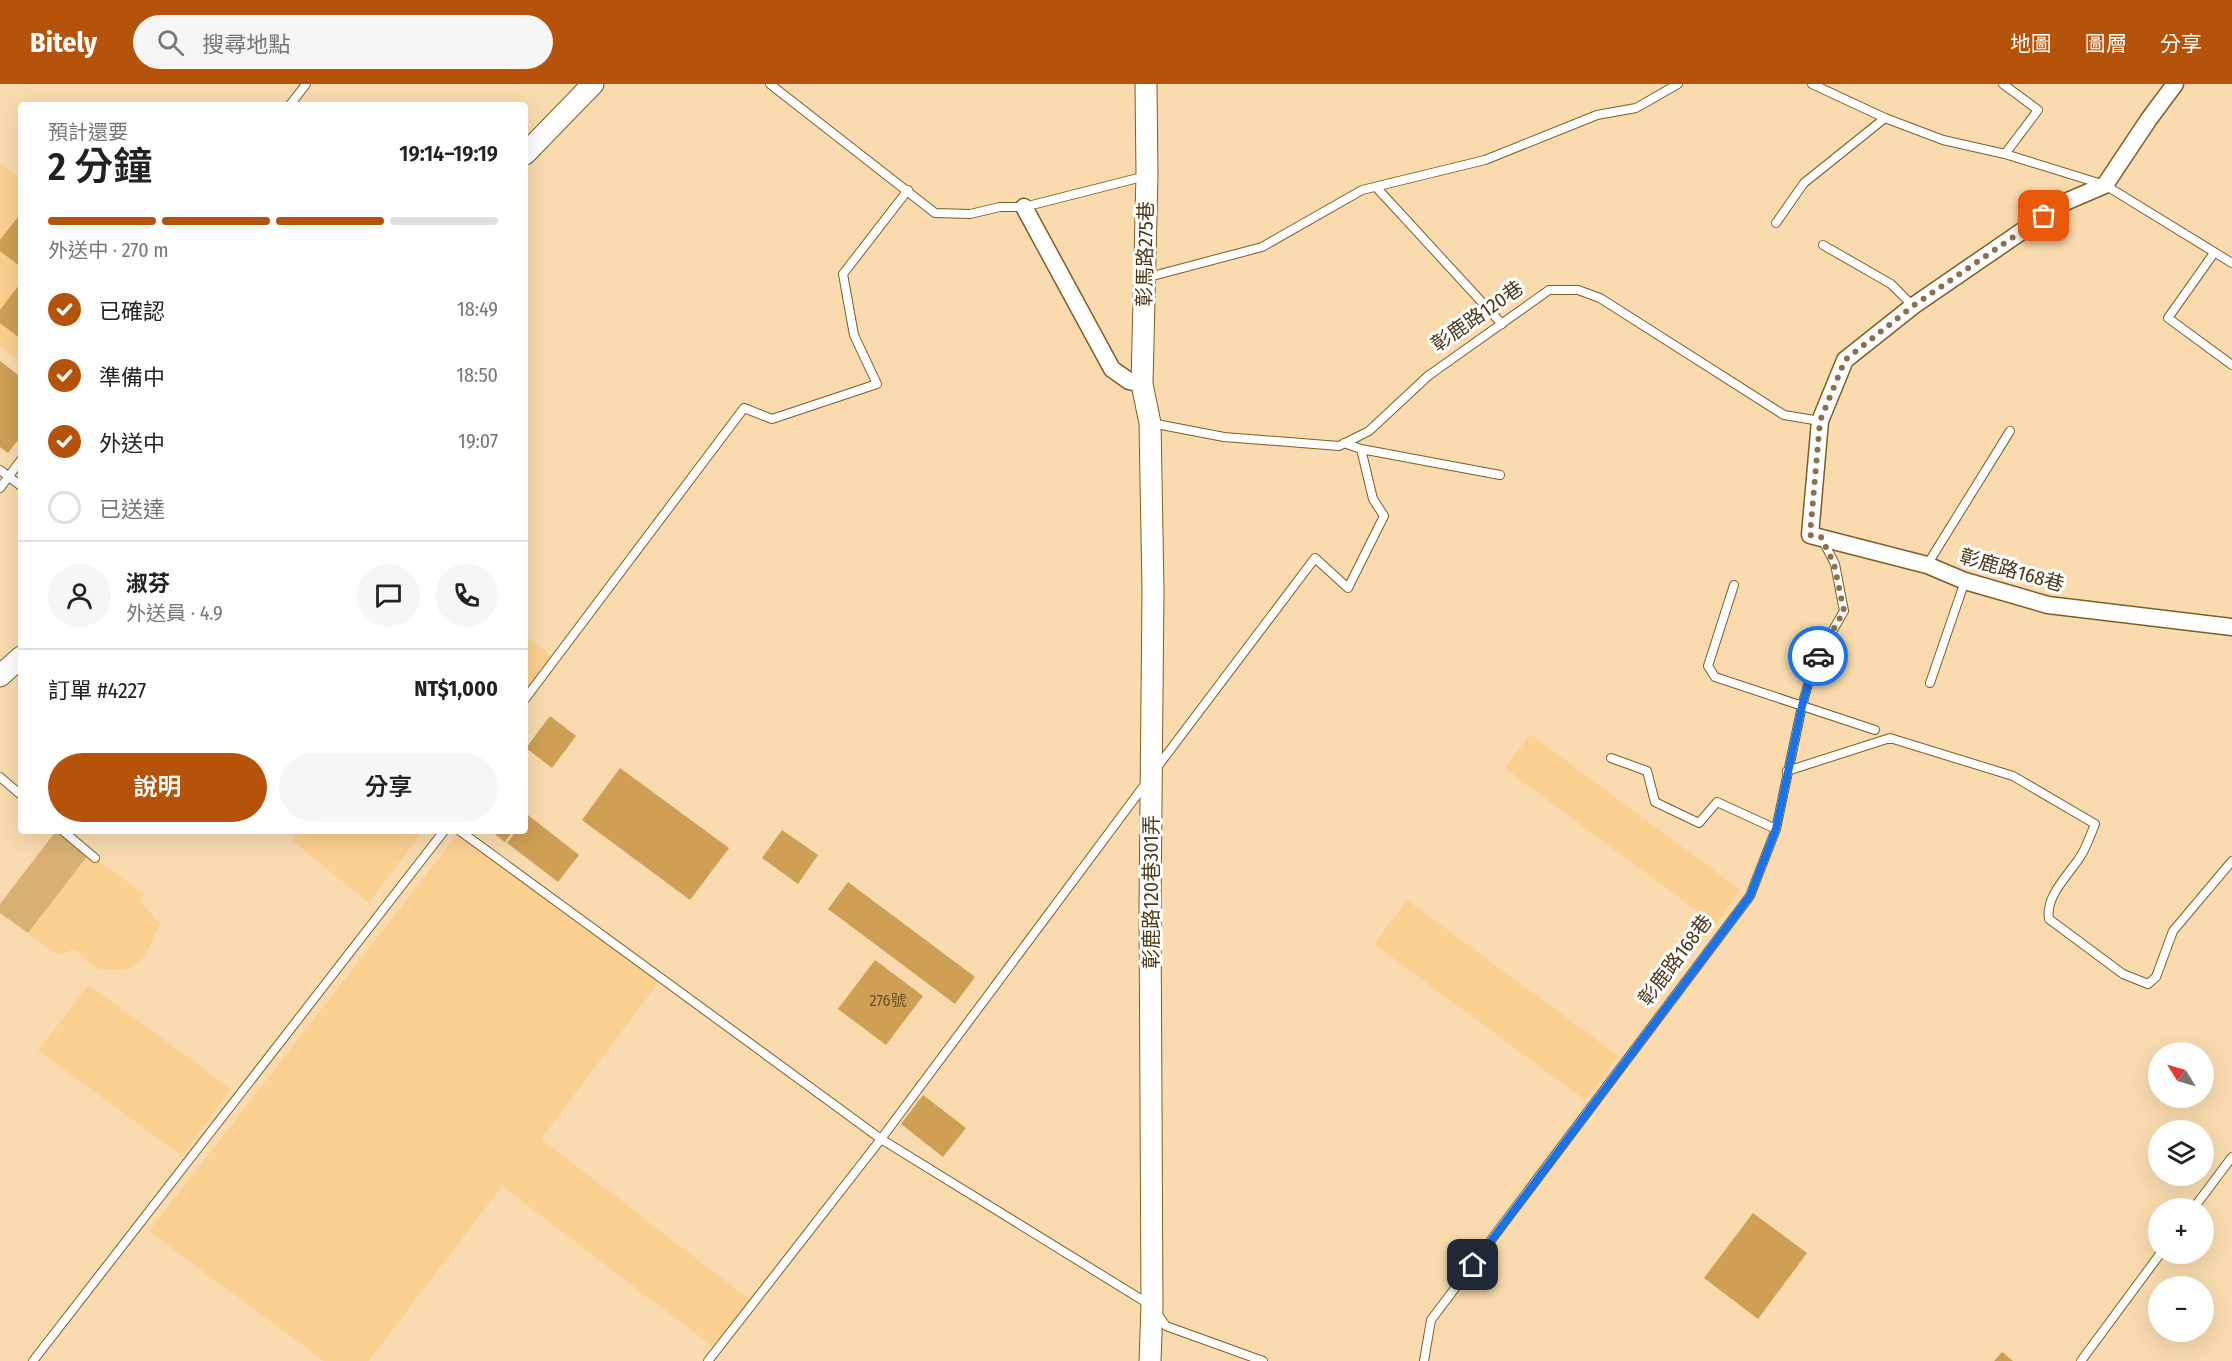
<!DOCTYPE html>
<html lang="zh-TW">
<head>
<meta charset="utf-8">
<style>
  body { margin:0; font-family:"Fira Sans Condensed","Noto Sans TC",sans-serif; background:#f6f6f6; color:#222; height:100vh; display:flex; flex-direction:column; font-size:22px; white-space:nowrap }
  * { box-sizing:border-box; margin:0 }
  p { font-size:20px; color:#767676 }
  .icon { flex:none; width:33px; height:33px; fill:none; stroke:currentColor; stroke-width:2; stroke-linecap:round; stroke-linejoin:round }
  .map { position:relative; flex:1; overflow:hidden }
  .side { position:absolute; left:18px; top:18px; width:510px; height:732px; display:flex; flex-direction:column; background:#fff; border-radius:6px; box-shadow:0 6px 24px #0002 }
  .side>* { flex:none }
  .needle { width:39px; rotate:307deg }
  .tools { position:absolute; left:2148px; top:958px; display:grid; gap:12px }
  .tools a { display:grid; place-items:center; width:66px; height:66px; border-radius:50%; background:#fff; box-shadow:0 6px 24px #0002; font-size:30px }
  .pin { position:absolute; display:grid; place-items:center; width:51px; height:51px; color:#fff; margin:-26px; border-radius:12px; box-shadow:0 3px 9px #0006 }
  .courier { position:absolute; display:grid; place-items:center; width:60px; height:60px; margin:-30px; border:4px solid #1a73e8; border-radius:50%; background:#fff; color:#222; box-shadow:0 2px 8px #0007 }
  .summary em { font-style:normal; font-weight:600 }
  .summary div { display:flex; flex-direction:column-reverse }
  .summary { display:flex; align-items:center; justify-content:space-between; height:102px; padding:0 30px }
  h1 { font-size:39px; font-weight:600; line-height:45px }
  .bar { display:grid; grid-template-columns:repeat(4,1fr); gap:9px 6px; align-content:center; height:72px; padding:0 30px }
  .bar i { height:8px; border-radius:4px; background:#e0e0e0 }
  .bar .active { background:#b45309 }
  .bar p { grid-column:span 4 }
  .line { display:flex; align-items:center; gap:15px; padding:0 30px; border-top:2px solid #e0e0e0 }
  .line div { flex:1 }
  .round { display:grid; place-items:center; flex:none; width:63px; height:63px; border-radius:32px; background:#f6f6f6 }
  ol { padding:0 30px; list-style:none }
  li { display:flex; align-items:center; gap:18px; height:66px }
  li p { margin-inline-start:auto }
  li .icon { padding:6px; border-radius:50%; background:#b45309; color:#fff; stroke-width:4 }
  li:last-child { color:#767676 }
  li i { width:33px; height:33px; border:3px solid #e0e0e0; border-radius:50% }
  .button { display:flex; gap:12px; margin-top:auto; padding:12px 30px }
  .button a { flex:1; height:69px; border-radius:36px; background:#b45309; color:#fff; font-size:24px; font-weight:600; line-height:69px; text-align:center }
  .button a+a { background:#f6f6f6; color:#222 }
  header { display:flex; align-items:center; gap:36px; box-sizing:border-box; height:84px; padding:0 30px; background:#b45309; color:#fff }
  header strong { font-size:28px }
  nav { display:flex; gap:33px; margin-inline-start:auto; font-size:21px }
  .search { width:420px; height:54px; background:#f6f6f6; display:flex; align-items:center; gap:15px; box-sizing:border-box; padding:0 21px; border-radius:33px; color:#767676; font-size:22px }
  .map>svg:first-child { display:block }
  .built { fill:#fcd090 }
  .green { fill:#dab174 }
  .building { fill:#cf9f54 }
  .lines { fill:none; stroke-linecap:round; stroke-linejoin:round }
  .service-casing { stroke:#805d23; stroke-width:10 }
  .minor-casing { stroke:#805d23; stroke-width:19 }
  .tertiary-casing { stroke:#805d23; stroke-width:23 }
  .service { stroke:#fff; stroke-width:8 }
  .minor { stroke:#fff; stroke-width:16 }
  .tertiary { stroke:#fff; stroke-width:21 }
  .done { stroke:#89714e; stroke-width:6; stroke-dasharray:0 10.8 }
  .route { stroke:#1a73e8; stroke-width:8 }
  .labels { text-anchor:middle; stroke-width:6; stroke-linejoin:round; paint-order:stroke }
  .number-label { font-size:16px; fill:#6d5228 }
  .street-label { font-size:20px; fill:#4c3819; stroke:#fff }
</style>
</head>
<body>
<header>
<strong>Bitely</strong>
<div class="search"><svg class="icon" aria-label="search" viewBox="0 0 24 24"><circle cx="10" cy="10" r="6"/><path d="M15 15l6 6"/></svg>搜尋地點</div>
<nav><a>地圖</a><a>圖層</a><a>分享</a></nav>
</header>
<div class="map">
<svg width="2232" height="1277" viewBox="0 0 2232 1277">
  <rect width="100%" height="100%" fill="#f9dbaf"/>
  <g class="built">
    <polygon points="0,79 21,95 21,278 0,262"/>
    <polygon points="525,552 553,573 525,609"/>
    <polygon points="1530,650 1740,806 1716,841 1505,684"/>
    <polygon points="299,747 423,747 369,819 292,756"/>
    <polygon points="460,747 661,895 541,1055 751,1217 715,1264 502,1102 369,1277 324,1277 149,1147"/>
    <polygon points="89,770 144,810 140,817 160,840 146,870 132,883 124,886 99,886 74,865 59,872 28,849"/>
    <polygon points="1407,816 1618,972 1585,1016 1374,860"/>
    <polygon points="89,901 231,1005 182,1072 38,966"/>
  </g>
  <polygon class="green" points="56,747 89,770 28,849 0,829 0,820"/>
  <g class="building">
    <polygon points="21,129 21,183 0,167 0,156"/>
    <polygon points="19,201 21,202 21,255 0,239 0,226"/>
    <polygon points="0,277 21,293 21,352 8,369 0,363"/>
    <polygon points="550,632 576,652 552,684 526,664"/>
    <polygon points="620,684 729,764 690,816 582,736"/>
    <polygon points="528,731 579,771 558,798 507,759 516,747 525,747 525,735"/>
    <polygon points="782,746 818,771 798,800 762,774"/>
    <polygon points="491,747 513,747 505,758"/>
    <polygon points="848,798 975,893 955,920 828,825"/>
    <polygon points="875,876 923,912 886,961 838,925"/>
    <polygon points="923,1011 966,1044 943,1073 901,1040"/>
    <polygon points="1753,1129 1807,1169 1758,1235 1704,1194"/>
    <polygon points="2002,1268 2013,1277 1994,1277"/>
  </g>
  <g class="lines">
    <defs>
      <g id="service">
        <polyline points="770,0 935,129 970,130 1000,123 1024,123 1146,92"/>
        <polyline points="1812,0 1885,34 1943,56 2005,70 2105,101 2232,179"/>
        <polyline points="2003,0 2038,26 2005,70"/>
        <polyline points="290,21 306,0"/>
        <polyline points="1376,103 1502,240"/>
        <polyline points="1776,139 1804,99 1885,34"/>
        <polyline points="1823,161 1891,200 1913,222"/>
        <polyline points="2214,169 2168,234 2232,281"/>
        <polyline points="1145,194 1262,163 1362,106 1485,76 1597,31 1636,24 1678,0"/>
        <polyline points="1151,339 1224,353 1339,362 1369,347 1428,292 1549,206 1578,206 1600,214 1784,331 1820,337"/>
        <polyline points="1344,359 1361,365 1500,391"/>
        <polyline points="0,386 21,402"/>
        <polyline points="0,404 21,376"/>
        <polyline points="1927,481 2010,347"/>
        <polyline points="1734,501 1708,582 1715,593 1875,646"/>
        <polyline points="1930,599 1965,497"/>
        <polyline points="525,615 744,324 772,335 877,300 854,251 843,190 908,106"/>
        <polyline points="1611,674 1647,687 1655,718 1699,739 1717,718 1776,745"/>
        <polyline points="1155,686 1315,474 1348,504 1384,432 1373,415 1361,365"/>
        <path d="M1787,687L1890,654L2013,692L2095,740C2091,750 2087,761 2082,770C2070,790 2045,811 2049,835L2123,890L2148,900L2156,893L2173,847L2232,777"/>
        <polyline points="0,693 21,711"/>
        <polyline points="63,747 95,774"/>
        <polyline points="460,747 881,1055 1152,1222 1166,1242 1263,1277"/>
        <polyline points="2193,1125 2232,1073"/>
        <polyline points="33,1277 444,747"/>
        <polyline points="708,1277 881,1055 1146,699"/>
        <polyline points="1424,1277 1431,1236 1750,812 1776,745 1802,622 1814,579 1844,527 1835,480 1822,455"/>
        <polyline points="2081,1277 2160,1170"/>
      </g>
      <g id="minor">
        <polyline points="2175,0 2149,35 2105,101 2063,119 1913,222 1845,276 1820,337 1810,451 1927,481 1965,497 2048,521 2232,543"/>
        <polyline points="1024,123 1112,285 1129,297 1142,300"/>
      </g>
      <g id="tertiary">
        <polyline points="1146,0 1147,91 1142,300 1150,339 1153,506 1150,823 1152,1222 1150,1277"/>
        <polyline points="525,70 593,0"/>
        <polyline points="0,592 21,573"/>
      </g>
    </defs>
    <use href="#service" class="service-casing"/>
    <use href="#minor" class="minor-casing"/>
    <use href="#tertiary" class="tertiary-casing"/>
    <use href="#service" class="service"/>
    <use href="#minor" class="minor"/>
    <use href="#tertiary" class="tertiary"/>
  </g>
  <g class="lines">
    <polyline class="done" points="1818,572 1844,527 1834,480 1821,453 1810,451 1820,337 1845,276 1913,222 2044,132"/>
    <polyline class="route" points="1473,1181 1750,812 1776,745 1802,622 1814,579 1818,572"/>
  </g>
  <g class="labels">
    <g class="number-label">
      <text x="888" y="922">276號</text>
    </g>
    <g class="street-label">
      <text transform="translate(1145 170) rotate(-89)" y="7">彰馬路275巷</text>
      <text transform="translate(1477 232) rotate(-35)" y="7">彰鹿路120巷</text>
      <text transform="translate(2012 486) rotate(16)" y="7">彰鹿路168巷</text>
      <text transform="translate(1151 808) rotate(-90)" y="7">彰鹿路120巷301弄</text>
      <text transform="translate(1675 876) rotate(-53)" y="7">彰鹿路168巷</text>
    </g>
  </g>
</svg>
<div class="tools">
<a><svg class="needle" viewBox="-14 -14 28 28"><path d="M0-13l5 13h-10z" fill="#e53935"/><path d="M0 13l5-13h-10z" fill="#767676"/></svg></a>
<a><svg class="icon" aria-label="layers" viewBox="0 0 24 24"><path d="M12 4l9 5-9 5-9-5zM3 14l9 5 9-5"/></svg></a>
<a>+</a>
<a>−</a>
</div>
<div class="pin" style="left:2044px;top:132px;background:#ea580c"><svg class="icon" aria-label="bag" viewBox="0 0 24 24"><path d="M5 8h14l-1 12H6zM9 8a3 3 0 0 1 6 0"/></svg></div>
<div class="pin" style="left:1473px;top:1181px;background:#1f2937"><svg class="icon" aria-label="home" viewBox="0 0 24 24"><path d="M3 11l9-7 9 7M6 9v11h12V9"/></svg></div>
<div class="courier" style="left:1818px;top:572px"><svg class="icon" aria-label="car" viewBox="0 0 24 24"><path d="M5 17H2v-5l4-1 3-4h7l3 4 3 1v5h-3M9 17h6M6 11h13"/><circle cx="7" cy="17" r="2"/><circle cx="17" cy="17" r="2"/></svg></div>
<section class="side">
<div class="summary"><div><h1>2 分鐘</h1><p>預計還要</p></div><em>19:14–19:19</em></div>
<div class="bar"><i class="active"></i><i class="active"></i><i class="active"></i><i></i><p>外送中 · 270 m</p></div>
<ol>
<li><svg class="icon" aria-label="check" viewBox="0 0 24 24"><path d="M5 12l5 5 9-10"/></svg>已確認<p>18:49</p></li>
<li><svg class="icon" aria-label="check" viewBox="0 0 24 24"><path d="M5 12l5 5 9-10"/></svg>準備中<p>18:50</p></li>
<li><svg class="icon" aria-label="check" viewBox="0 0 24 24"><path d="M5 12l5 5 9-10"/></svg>外送中<p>19:07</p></li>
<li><i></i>已送達</li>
</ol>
<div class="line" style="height:108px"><a class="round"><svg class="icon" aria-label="person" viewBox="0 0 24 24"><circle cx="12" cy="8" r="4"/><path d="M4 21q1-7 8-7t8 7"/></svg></a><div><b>淑芬</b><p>外送員 · 4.9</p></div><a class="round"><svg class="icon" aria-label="chat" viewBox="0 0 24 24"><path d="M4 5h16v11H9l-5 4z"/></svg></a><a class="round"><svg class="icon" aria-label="phone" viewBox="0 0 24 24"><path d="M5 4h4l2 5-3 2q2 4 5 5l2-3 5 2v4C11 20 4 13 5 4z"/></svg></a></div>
<div class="line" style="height:78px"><div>訂單 #4227</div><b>NT$1,000</b></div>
<div class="button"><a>說明</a><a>分享</a></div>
</section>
</div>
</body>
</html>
